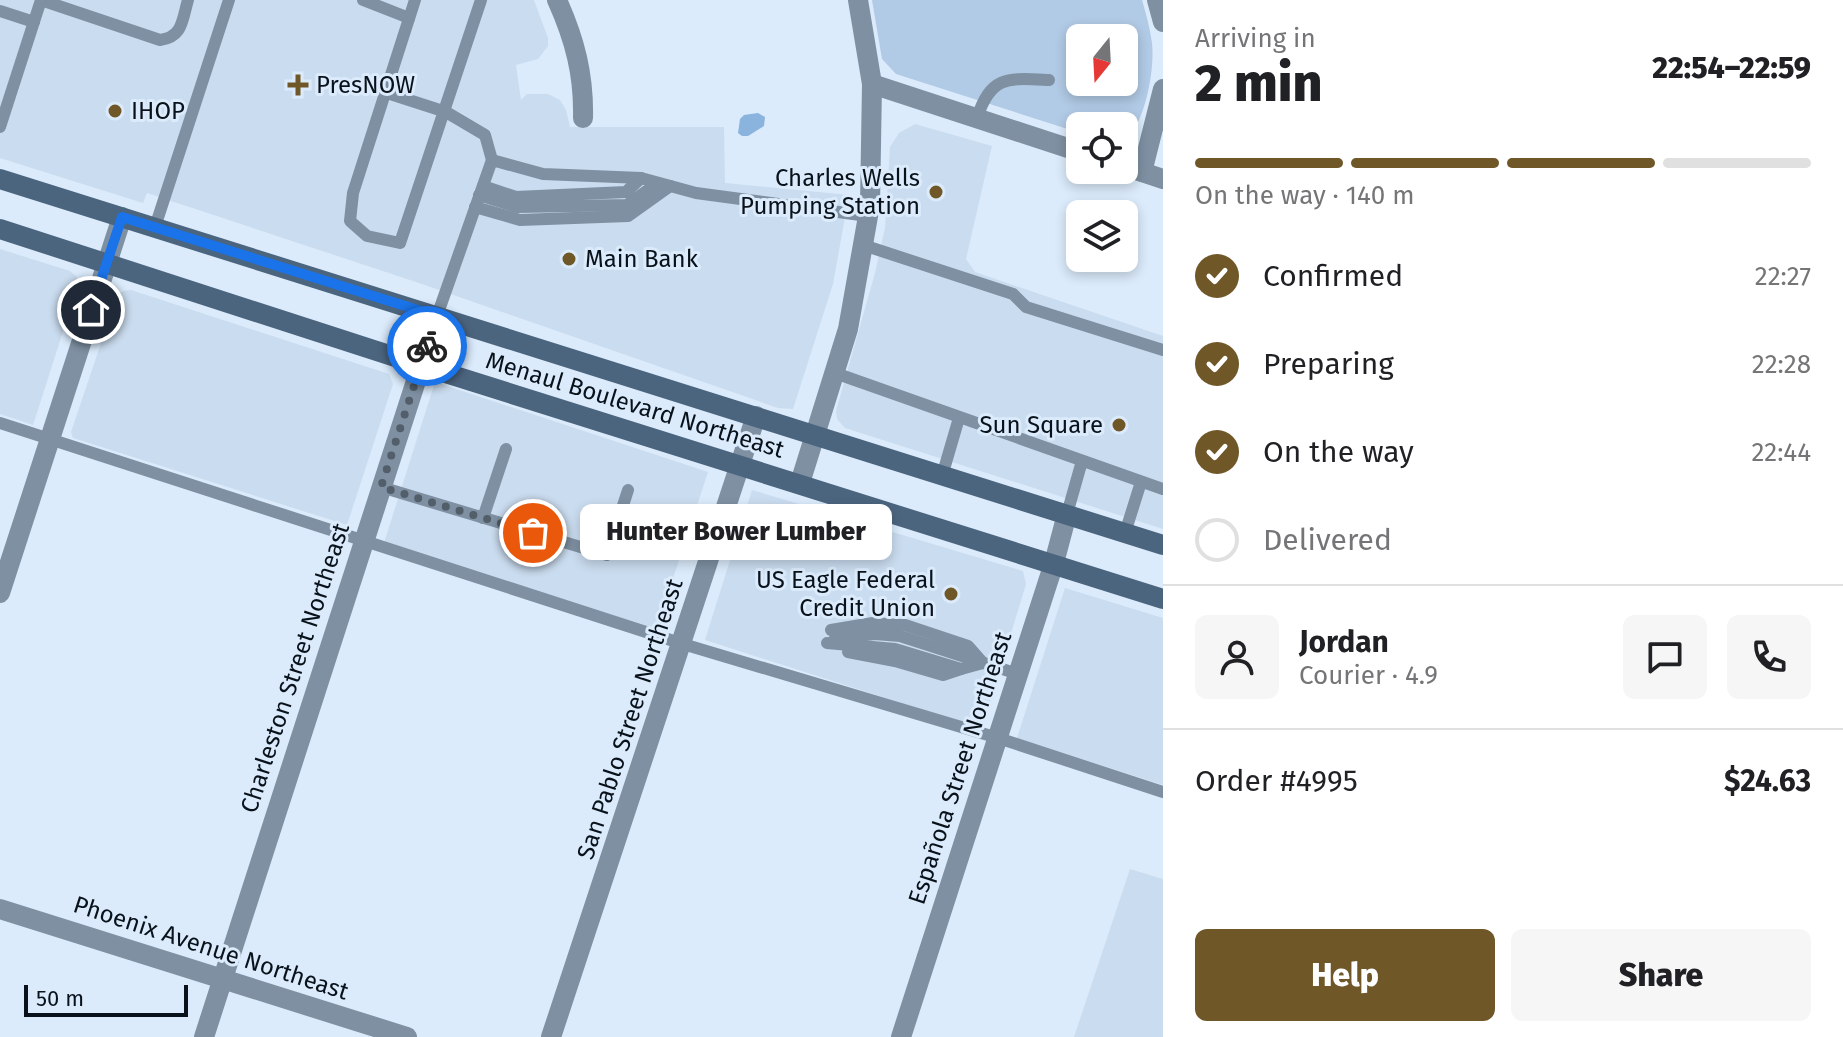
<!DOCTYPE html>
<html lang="en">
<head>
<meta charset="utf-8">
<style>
  body { margin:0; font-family:"Fira Sans",sans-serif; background:#f6f6f6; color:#202124; height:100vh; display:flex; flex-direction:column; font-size:30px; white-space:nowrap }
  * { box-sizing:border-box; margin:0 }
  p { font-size:26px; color:#757577 }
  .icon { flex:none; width:44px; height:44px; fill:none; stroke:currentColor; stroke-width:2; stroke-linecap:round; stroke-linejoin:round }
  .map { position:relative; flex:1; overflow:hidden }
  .sheet { display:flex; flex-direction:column; background:#fff; width:680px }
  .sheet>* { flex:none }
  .needle { width:52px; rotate:198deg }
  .controls { position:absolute; left:1066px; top:24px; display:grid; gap:16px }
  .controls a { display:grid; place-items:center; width:72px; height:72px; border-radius:12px; background:#fff; box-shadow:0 4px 12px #0003; font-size:40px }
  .scale { position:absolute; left:24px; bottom:20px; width:164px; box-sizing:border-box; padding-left:8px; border:4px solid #09121b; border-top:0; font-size:22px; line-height:28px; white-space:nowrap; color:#09121b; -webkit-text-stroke:6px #dbebfb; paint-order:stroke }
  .pin { position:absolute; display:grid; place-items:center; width:68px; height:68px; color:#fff; margin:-34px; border:4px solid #fff; border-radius:50%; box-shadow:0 2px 8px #0007 }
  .courier { position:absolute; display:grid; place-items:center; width:80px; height:80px; margin:-40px; border:6px solid #1a73e8; border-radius:50%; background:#fff; color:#222; box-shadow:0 2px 10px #0007 }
  .bubble { position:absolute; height:56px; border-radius:12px; background:#fff; box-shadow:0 4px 12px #0003; font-size:26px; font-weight:800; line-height:56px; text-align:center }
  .headline em { font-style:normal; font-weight:800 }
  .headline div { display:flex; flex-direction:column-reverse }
  .headline { display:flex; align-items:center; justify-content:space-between; height:136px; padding:0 32px }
  h1 { font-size:52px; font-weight:800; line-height:60px }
  .bar { display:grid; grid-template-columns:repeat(4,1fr); gap:12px 8px; align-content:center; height:96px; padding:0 32px }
  .bar i { height:10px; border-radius:6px; background:#e0e0e0 }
  .bar .selected { background:#6f5728 }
  .bar p { grid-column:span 4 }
  .line { display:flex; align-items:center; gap:20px; padding:0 32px; border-top:2px solid #e0e0e0 }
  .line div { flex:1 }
  .round { display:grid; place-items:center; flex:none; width:84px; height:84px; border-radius:12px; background:#f6f6f6 }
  ol { padding:0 32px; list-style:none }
  li { display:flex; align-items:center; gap:24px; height:88px }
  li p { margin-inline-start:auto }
  li .icon { padding:8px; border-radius:50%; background:#6f5728; color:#fff; stroke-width:4 }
  li:last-child { color:#757577 }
  li i { width:44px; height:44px; border:4px solid #e0e0e0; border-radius:50% }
  .cta { display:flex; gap:16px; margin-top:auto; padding:16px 32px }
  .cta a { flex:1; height:92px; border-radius:12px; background:#6f5728; color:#fff; font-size:32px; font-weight:800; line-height:92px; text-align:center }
  .cta a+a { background:#f6f6f6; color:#202124 }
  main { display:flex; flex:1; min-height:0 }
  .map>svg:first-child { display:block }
  .built { fill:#cadcef }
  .green { fill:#b1cae5; fill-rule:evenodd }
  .water { fill:#8ab3de }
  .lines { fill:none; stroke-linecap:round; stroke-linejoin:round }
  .service { stroke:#7e90a2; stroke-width:12 }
  .minor { stroke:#7e90a2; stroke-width:20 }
  .secondary { stroke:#4c657f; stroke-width:20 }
  .done { stroke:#525e69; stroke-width:8; stroke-dasharray:0 14.4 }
  .route { stroke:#1a73e8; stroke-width:10 }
  .poi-dot { fill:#6f5728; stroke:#dbebfb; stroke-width:3 }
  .labels { text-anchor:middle; stroke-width:6; stroke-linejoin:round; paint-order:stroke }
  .poi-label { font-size:24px; fill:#09121b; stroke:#dbebfb; text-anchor:start }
  .street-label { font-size:24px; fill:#09121b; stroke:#dbebfb }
</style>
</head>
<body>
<main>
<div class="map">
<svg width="1163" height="1037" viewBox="0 0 1163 1037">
  <rect width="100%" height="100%" fill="#dbebfb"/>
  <g class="built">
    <polygon points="0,0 534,0 548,38 548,46 538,59 516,65 521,100 527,94 548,94 560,100 566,110 570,127 724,127 725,183 849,195 833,284 793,409 778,408 422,284 147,193 143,203 0,158"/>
    <polygon points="915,124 992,146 966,259 975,272 1163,336 1163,529 845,428 837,419 836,411 875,273 885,228 890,147 899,133"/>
    <polygon points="0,249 70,271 77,277 77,288 33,425 0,414"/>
    <polygon points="131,290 389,374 393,384 347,525 73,438 71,432 117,296 123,291"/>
    <polygon points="435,382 708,472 656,630 384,543"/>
    <polygon points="752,490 1023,571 1026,584 982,729 705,640"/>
    <polygon points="1065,588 1163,618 1163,785 1017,738"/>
    <polygon points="1130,869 1163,879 1163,1037 1074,1037"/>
  </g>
  <path class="green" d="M872,0H1142C1146,14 1150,28 1152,43C1155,71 1145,123 1124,143V126H1080V133L896,74L882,59ZM1080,38H1124V82H1080Z"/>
  <polygon class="water" points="758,113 765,117 764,126 748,136 742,136 738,133 740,119 744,115"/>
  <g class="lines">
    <g class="service">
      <path d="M41,0L160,40C183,37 182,20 188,0"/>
      <polyline points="363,0 409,18"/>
      <polyline points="415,0 353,193 350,221 367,236 400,243 481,0"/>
      <polyline points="0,11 34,22"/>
      <polyline points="384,92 446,112 485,135 492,160"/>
      <path d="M977,118C991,75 1008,78 1049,80"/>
      <polyline points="0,127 41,0"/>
      <polyline points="483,186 516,197 626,192 641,178"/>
      <polyline points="479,195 517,207 627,205 658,183"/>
      <polyline points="475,207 520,220 628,216 670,186"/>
      <polyline points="155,227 229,0"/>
      <polyline points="863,245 1013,294 1026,307 1163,350"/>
      <polyline points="437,316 492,160 543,174 641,178 696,193 868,216"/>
      <polyline points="835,373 1163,489"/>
      <polyline points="0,423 683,644 998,738 1163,792"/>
      <polyline points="942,476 959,418"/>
      <polyline points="381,487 607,555 628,490"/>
      <polyline points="1067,514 1082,461"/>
      <polyline points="483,518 506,449"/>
      <polyline points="1125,533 1141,482"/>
      <polyline points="835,638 875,634 900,636 1018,674"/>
      <polyline points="827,643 895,649 961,669 983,663 968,646 905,625 873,623 831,630"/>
      <polyline points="848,652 895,661 943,675 961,669"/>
    </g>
    <g class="minor">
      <path d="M557,0C575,40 584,75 583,118"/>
      <polyline points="1157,0 1163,22"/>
      <polyline points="872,84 1080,152"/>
      <polyline points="1124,166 1163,179"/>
      <polyline points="1142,172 1163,89"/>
      <polyline points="800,483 848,329 870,205 872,84 858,0"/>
      <polyline points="0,593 122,217"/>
      <polyline points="0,909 407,1037"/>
      <polyline points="204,1037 437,316"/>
      <polyline points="551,1037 756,416"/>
      <polyline points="901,1037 1054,563 1067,514"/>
    </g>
    <g class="secondary">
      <polyline points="0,179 1163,545"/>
      <polyline points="0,229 420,365 1163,599"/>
    </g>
  </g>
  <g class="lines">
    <polyline class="done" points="427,346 381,487 533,533"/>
    <polyline class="route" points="91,310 122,217 437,316 427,346"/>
  </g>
  <g class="poi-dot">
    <path d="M294 73h8v8h8v8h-8v8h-8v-8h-8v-8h8z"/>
    <circle cx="115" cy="111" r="8"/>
    <circle cx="936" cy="192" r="8"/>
    <circle cx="569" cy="259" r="8"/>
    <circle cx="1119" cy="425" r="8"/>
    <circle cx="951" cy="594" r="8"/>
  </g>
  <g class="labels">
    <g class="poi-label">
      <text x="316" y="93">PresNOW</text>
      <text x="131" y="119">IHOP</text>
      <text x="920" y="186" text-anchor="end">Charles Wells<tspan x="920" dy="28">Pumping Station</tspan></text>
      <text x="585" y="267">Main Bank</text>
      <text x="1103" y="433" text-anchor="end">Sun Square</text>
      <text x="935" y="588" text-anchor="end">US Eagle Federal<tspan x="935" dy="28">Credit Union</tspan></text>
    </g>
    <g class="street-label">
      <text transform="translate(635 405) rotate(17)" y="8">Menaul Boulevard Northeast</text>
      <text transform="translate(295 668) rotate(-72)" y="8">Charleston Street Northeast</text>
      <text transform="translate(630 719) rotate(-72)" y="8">San Pablo Street Northeast</text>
      <text transform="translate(960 768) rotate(-72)" y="8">Española Street Northeast</text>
      <text transform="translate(211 948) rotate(18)" y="8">Phoenix Avenue Northeast</text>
    </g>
  </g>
</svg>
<div class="controls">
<a><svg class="needle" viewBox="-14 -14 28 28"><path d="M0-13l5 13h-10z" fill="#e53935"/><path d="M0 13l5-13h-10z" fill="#757577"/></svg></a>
<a><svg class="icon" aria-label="locate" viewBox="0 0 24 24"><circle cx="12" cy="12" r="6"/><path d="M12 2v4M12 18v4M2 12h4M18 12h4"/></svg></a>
<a><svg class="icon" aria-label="layers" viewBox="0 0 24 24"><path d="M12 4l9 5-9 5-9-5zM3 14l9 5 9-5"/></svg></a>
</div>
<div class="scale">50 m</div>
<div class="pin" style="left:533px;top:533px;background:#ea580c"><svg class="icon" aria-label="bag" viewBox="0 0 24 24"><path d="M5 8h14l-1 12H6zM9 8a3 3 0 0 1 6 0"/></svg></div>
<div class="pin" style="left:91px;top:310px;background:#1f2937"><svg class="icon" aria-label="home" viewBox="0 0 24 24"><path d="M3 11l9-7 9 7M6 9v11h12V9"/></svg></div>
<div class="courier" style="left:427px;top:346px"><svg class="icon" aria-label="bike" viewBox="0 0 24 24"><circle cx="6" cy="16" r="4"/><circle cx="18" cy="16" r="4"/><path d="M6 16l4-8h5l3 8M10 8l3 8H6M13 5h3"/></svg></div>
<div class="bubble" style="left:580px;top:504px;width:312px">Hunter Bower Lumber</div>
</div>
<section class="sheet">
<div class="headline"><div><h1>2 min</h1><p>Arriving in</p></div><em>22:54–22:59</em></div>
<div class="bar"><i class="selected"></i><i class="selected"></i><i class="selected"></i><i></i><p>On the way · 140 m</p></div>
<ol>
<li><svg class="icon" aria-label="check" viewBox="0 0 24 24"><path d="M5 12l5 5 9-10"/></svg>Confirmed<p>22:27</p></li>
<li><svg class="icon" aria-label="check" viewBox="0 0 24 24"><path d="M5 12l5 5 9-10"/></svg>Preparing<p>22:28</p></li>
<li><svg class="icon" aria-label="check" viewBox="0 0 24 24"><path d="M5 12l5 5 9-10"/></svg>On the way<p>22:44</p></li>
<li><i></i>Delivered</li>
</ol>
<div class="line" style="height:144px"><a class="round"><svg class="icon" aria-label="person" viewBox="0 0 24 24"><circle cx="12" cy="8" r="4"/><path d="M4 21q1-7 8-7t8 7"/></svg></a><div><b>Jordan</b><p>Courier · 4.9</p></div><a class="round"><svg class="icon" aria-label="chat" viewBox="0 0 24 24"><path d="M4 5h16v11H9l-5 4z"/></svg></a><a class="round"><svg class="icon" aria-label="phone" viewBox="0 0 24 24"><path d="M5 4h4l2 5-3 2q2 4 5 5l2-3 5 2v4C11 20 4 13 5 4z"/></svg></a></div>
<div class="line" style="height:104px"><div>Order #4995</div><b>$24.63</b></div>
<div class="cta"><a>Help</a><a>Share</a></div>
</section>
</main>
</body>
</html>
